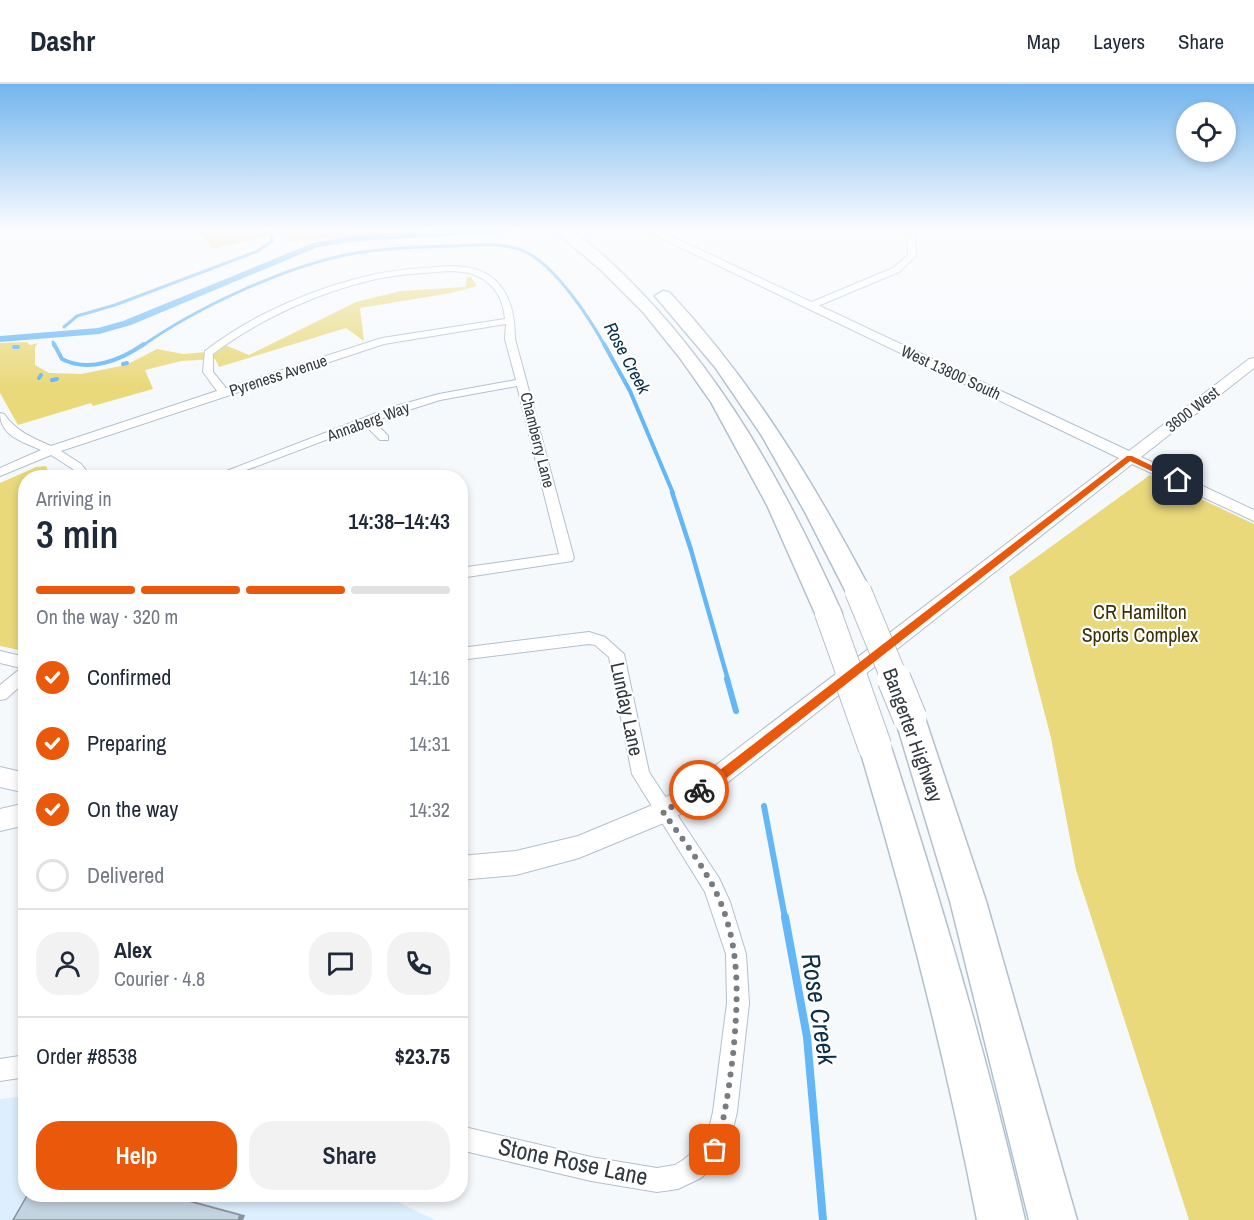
<!DOCTYPE html>
<html lang="en">
<head>
<meta charset="utf-8">
<style>
  body { margin:0; font-family:"Archivo Narrow",sans-serif; background:#f2f2f3; color:#1f2937; height:100vh; display:flex; flex-direction:column; font-size:22px; white-space:nowrap }
  * { box-sizing:border-box; margin:0 }
  p { font-size:20px; color:#747a83 }
  .icon { flex:none; width:33px; height:33px; fill:none; stroke:currentColor; stroke-width:2; stroke-linecap:round; stroke-linejoin:round }
  .map { position:relative; flex:1; overflow:hidden }
  .sheet { position:absolute; left:18px; top:386px; width:450px; height:732px; display:flex; flex-direction:column; background:#fff; border-radius:24px; box-shadow:0 3px 9px #0003 }
  .sheet>* { flex:none }
  .fabs { position:absolute; left:1176px; top:18px; display:grid; gap:12px }
  .fabs a { display:grid; place-items:center; width:60px; height:60px; border-radius:50%; background:#fff; box-shadow:0 3px 9px #0003; font-size:30px }
  .pin { position:absolute; display:grid; place-items:center; width:51px; height:51px; color:#fff; margin:-26px; border-radius:12px; box-shadow:0 3px 9px #0006 }
  .courier { position:absolute; display:grid; place-items:center; width:60px; height:60px; margin:-30px; border:4px solid #ea580c; border-radius:50%; background:#fff; color:#222; box-shadow:0 2px 8px #0007 }
  .summary em { font-style:normal; font-weight:600 }
  .summary div { display:flex; flex-direction:column-reverse }
  .summary { display:flex; align-items:center; justify-content:space-between; height:102px; padding:0 18px }
  h1 { font-size:39px; font-weight:600; line-height:45px }
  .bar { display:grid; grid-template-columns:repeat(4,1fr); gap:9px 6px; align-content:center; height:72px; padding:0 18px }
  .bar i { height:8px; border-radius:4px; background:#e0e1e3 }
  .bar .selected { background:#ea580c }
  .bar p { grid-column:span 4 }
  .line { display:flex; align-items:center; gap:15px; padding:0 18px; border-top:2px solid #e0e1e3 }
  .line div { flex:1 }
  .round { display:grid; place-items:center; flex:none; width:63px; height:63px; border-radius:24px; background:#f2f2f3 }
  ol { padding:0 18px; list-style:none }
  li { display:flex; align-items:center; gap:18px; height:66px }
  li p { margin-inline-start:auto }
  li .icon { padding:6px; border-radius:50%; background:#ea580c; color:#fff; stroke-width:4 }
  li:last-child { color:#747a83 }
  li i { width:33px; height:33px; border:3px solid #e0e1e3; border-radius:50% }
  .action { display:flex; gap:12px; margin-top:auto; padding:12px 18px }
  .action a { flex:1; height:69px; border-radius:24px; background:#ea580c; color:#fff; font-size:24px; font-weight:600; line-height:69px; text-align:center }
  .action a+a { background:#f2f2f3; color:#1f2937 }
  header { display:flex; align-items:center; gap:36px; box-sizing:border-box; height:84px; padding:0 30px; background:#fff; border-bottom:2px solid #e0e1e3 }
  header strong { font-size:28px }
  nav { display:flex; gap:33px; margin-inline-start:auto; font-size:21px }
  .map>svg:first-child { display:block }
  .built { fill:#ddeffe }
  .green { fill:#e9d97b }
  .lines { fill:none; stroke-linecap:round; stroke-linejoin:round }
  .stream-far4 { stroke:#64b7f7; stroke-width:3 }
  .stream-far3 { stroke:#64b7f7; stroke-width:4 }
  .stream-far2 { stroke:#64b7f7; stroke-width:4.5 }
  .stream-far1 { stroke:#64b7f7; stroke-width:6 }
  .stream { stroke:#64b7f7; stroke-width:8 }
  .canal { fill:#64b7f7; fill-rule:evenodd }
  .minor-casing { stroke:#b1c0ce; stroke-width:2 }
  .tertiary-casing { stroke:#b1c0ce; stroke-width:2 }
  .motorway-casing { stroke:#b1c0ce; stroke-width:3 }
  .minor { fill:#fff; fill-rule:evenodd }
  .tertiary { fill:#fff; fill-rule:evenodd }
  .motorway { fill:#fff; fill-rule:evenodd }
  .motorway-bridge-far1-casing { stroke:#b1c0ce; stroke-width:28; stroke-linecap:butt }
  .motorway-bridge-casing { stroke:#b1c0ce; stroke-width:35; stroke-linecap:butt }
  .motorway-bridge-far1 { stroke:#fff; stroke-width:26 }
  .motorway-bridge { stroke:#fff; stroke-width:33 }
  .wall { fill:#a8b5c1 }
  .shaded-wall { fill:#88949d }
  .building { fill:#c3d3e0; stroke:#88949d; stroke-width:1.5 }
  .route { fill:#ea580c }
  .done { stroke:#777c80; stroke-width:6; stroke-dasharray:0 10.8 }
  .labels { text-anchor:middle; stroke-width:4.5; stroke-linejoin:round; paint-order:stroke }
  .far-street-label { font-size:16px; fill:#32393e; stroke:#fff }
  .far-water-label { font-size:18px; font-style:italic; fill:#0b2f48; stroke:#fff }
  .park-label { font-size:20px; fill:#393204; stroke:#fff }
  .street-label { font-size:20px; fill:#32393e; stroke:#fff }
  .near-street-label { font-size:24px; fill:#32393e; stroke:#fff }
  .near-water-label { font-size:26px; font-style:italic; fill:#0b2f48; stroke:#fff }
</style>
</head>
<body>
<header>
<strong>Dashr</strong>
<nav><a>Map</a><a>Layers</a><a>Share</a></nav>
</header>
<div class="map">
<svg width="1254" height="1136" viewBox="0 0 1254 1136">
  <rect width="100%" height="100%" fill="#f6f9fc"/>
  <polygon class="built" points="25,1012 26,1110 381,1110 435,1136 0,1136 0,1015"/>
  <g class="green">
    <polygon points="195,145 441,145 291,158 281,149 213,165"/>
    <polygon points="467,193 471,193 477,202 451,209 360,224 364,257 346,244 219,283 215,275 181,277 145,286 153,305 93,322 91,319 18,341 0,309 0,259 27,258 30,261 38,259 35,263 35,281 49,289 81,290 126,281 157,265 183,270 219,267 225,261 249,271 356,218 401,207 465,203"/>
    <polygon points="46,382 51,393 26,393 25,559 19,566 0,562 0,399 36,383"/>
    <polygon points="1150,391 1254,440 1254,1136 1189,1136 1076,786 1051,654 1009,493"/>
  </g>
  <g class="lines">
    <g class="stream-far4">
      <polyline points="64,243 77,232 115,221 258,167 272,157 271,152 263,145"/>
      <polyline points="53,258 54,262"/>
      <path d="M142,262C196,224 280,185 345,171C381,164 418,163 454,162C477,161 505,158 526,168C556,183 589,233 605,262"/>
    </g>
    <g class="stream-far3">
      <path d="M54,260L62,275C89,289 121,276 144,260"/>
      <polyline points="604,260 630,307 673,409"/>
      <polyline points="14,263 18,263"/>
      <polyline points="123,280 127,279"/>
      <polyline points="39,294 41,291"/>
      <polyline points="52,296 57,295"/>
    </g>
    <polyline class="stream-far2" points="672,408 691,466 728,596"/>
    <g class="stream-far1">
      <polyline points="727,595 736,627"/>
      <polyline points="764,722 785,834"/>
    </g>
    <polyline class="stream" points="785,833 807,953 823,1136"/>
    <polygon class="canal" points="461,145 521,145 517,148 356,157 318,163 131,241 99,250 0,258 0,252 98,244 123,237 313,159 356,151"/>
    <defs>
      <g id="minor">
        <polygon points="907,145 915,145 916,172 899,188 813,224 807,224 807,220 893,184 908,171"/>
        <path d="M449,182C497,181 515,210 515,255L574,474L572,477L460,494V484L559,470L517,302L440,316L374,337L388,352V356H380L365,341L228,393H211L392,323L439,310L516,296L505,255L506,240L384,260L61,367L81,380L91,393H79L73,385L51,371L0,392V384L41,366C23,358 0,352 0,329L4,330C16,347 32,354 51,362L217,307L203,288L205,267C253,230 316,203 376,190C400,185 425,184 449,182ZM449,187C481,187 502,202 505,235L382,254L226,304L213,288V270C259,235 319,208 376,195C399,190 425,189 449,187Z"/>
        <polygon points="589,548 605,553 624,570 649,688 719,794 730,818 746,870 749,919 737,1028 731,1053 723,1074 701,1094 678,1105 657,1108 591,1097 460,1066 460,1042 591,1073 657,1084 675,1081 683,1076 705,1058 707,1053 713,1028 727,919 726,870 705,808 632,690 609,573 595,561 589,560 460,576 460,564"/>
        <polygon points="0,567 26,573 26,597 6,615 0,616 0,601 21,584 0,579"/>
        <polygon points="26,971 26,993 0,997 0,975"/>
      </g>
      <g id="tertiary">
        <polygon points="642,145 656,145 1129,367 1249,275 1254,274 1254,284 1141,373 1254,426 1254,437 1132,380 727,699 671,736 579,774 516,791 460,796 460,772 516,767 578,752 655,720 711,685 1119,374"/>
        <polygon points="0,683 26,689 26,709 0,703"/>
        <polygon points="26,719 26,741 0,747 0,725"/>
      </g>
      <g id="motorway">
        <path d="M553,145C559,145 566,144 571,147C588,156 609,177 623,190C722,287 786,404 842,529L838,536L828,539L818,536L767,421L711,318L680,274L643,228L601,186Z"/>
        <path d="M663,207L669,208C753,298 814,399 871,507L867,514L858,517L849,514L805,428L762,352L715,283L655,212Z"/>
        <polygon points="910,621 921,625 925,634 986,817 1077,1136 1029,1136 950,817 895,634 899,625"/>
        <path d="M875,649L886,653L891,663C942,819 988,976 1025,1136H977C946,976 906,819 859,663L864,653Z"/>
      </g>
    </defs>
    <use href="#minor" class="minor-casing"/>
    <use href="#tertiary" class="tertiary-casing"/>
    <use href="#motorway" class="motorway-casing"/>
    <use href="#minor" class="minor"/>
    <use href="#tertiary" class="tertiary"/>
    <use href="#motorway" class="motorway"/>
    <defs>
      <g id="motorway-bridge-far1">
        <polyline points="858,507 895,596"/>
        <polyline points="828,529 852,596"/>
      </g>
      <g id="motorway-bridge">
        <polyline points="851,595 875,663"/>
        <polyline points="894,595 910,634"/>
      </g>
    </defs>
    <use href="#motorway-bridge-far1" class="motorway-bridge-far1-casing"/>
    <use href="#motorway-bridge" class="motorway-bridge-casing"/>
    <use href="#motorway-bridge-far1" class="motorway-bridge-far1"/>
    <use href="#motorway-bridge" class="motorway-bridge"/>
  </g>
  <polygon class="wall" points="28,1110 167,1110 245,1131 243,1136"/>
  <polygon class="shaded-wall" points="240,1131 245,1131 243,1136 238,1136"/>
  <polygon class="building" points="28,1110 163,1110 240,1131 238,1136 13,1136"/>
  <linearGradient id="sky" x2="0" y2="1"><stop stop-color="#73b5ee"/><stop offset="0.48" stop-color="#fbfcfe"/><stop offset="1" stop-color="#fbfcfe" stop-opacity="0"/></linearGradient>
  <rect width="1254" height="304" fill="url(#sky)"/>
  <polygon class="route" points="1127,372 1132,372 1182,396 1175,398 1130,377 724,696 703,709 695,709 695,702 716,689"/>
  <g class="lines">
    <path class="done" d="M699,706L663,728C683,756 707,786 720,817C741,868 738,917 733,971C729,1003 725,1035 715,1066"/>
  </g>
  <g class="labels">
    <g class="far-street-label">
      <text transform="translate(951 288) rotate(25)" y="6">West 13800 South</text>
      <text transform="translate(278 291) rotate(-18)" y="6">Pyreness Avenue</text>
      <text transform="translate(1192 325) rotate(-38)" y="6">3600 West</text>
      <text transform="translate(368 337) rotate(-20)" y="6">Annaberg Way</text>
      <text transform="translate(538 356) rotate(76)" y="6">Chamberry Lane</text>
    </g>
    <g class="far-water-label">
      <text transform="translate(627 274) rotate(62)" y="6">Rose Creek</text>
    </g>
    <g class="park-label">
      <text x="1140" y="535">CR Hamilton<tspan x="1140" dy="23">Sports Complex</tspan></text>
    </g>
    <g class="street-label">
      <text transform="translate(627 625) rotate(78)" y="7">Lunday Lane</text>
      <text transform="translate(913 651) rotate(70)" y="7">Bangerter Highway</text>
    </g>
    <g class="near-street-label">
      <text transform="translate(573 1078) rotate(12)" y="8">Stone Rose Lane</text>
    </g>
    <g class="near-water-label">
      <text transform="translate(819 925) rotate(81)" y="9">Rose Creek</text>
    </g>
  </g>
</svg>
<div class="fabs">
<a><svg class="icon" aria-label="locate" viewBox="0 0 24 24"><circle cx="12" cy="12" r="6"/><path d="M12 2v4M12 18v4M2 12h4M18 12h4"/></svg></a>
</div>
<div class="pin" style="left:715px;top:1066px;background:#ea580c"><svg class="icon" aria-label="bag" viewBox="0 0 24 24"><path d="M5 8h14l-1 12H6zM9 8a3 3 0 0 1 6 0"/></svg></div>
<div class="pin" style="left:1178px;top:396px;background:#1f2937"><svg class="icon" aria-label="home" viewBox="0 0 24 24"><path d="M3 11l9-7 9 7M6 9v11h12V9"/></svg></div>
<div class="courier" style="left:699px;top:706px"><svg class="icon" aria-label="bike" viewBox="0 0 24 24"><circle cx="6" cy="16" r="4"/><circle cx="18" cy="16" r="4"/><path d="M6 16l4-8h5l3 8M10 8l3 8H6M13 5h3"/></svg></div>
<section class="sheet">
<div class="summary"><div><h1>3 min</h1><p>Arriving in</p></div><em>14:38–14:43</em></div>
<div class="bar"><i class="selected"></i><i class="selected"></i><i class="selected"></i><i></i><p>On the way · 320 m</p></div>
<ol>
<li><svg class="icon" aria-label="check" viewBox="0 0 24 24"><path d="M5 12l5 5 9-10"/></svg>Confirmed<p>14:16</p></li>
<li><svg class="icon" aria-label="check" viewBox="0 0 24 24"><path d="M5 12l5 5 9-10"/></svg>Preparing<p>14:31</p></li>
<li><svg class="icon" aria-label="check" viewBox="0 0 24 24"><path d="M5 12l5 5 9-10"/></svg>On the way<p>14:32</p></li>
<li><i></i>Delivered</li>
</ol>
<div class="line" style="height:108px"><a class="round"><svg class="icon" aria-label="person" viewBox="0 0 24 24"><circle cx="12" cy="8" r="4"/><path d="M4 21q1-7 8-7t8 7"/></svg></a><div><b>Alex</b><p>Courier · 4.8</p></div><a class="round"><svg class="icon" aria-label="chat" viewBox="0 0 24 24"><path d="M4 5h16v11H9l-5 4z"/></svg></a><a class="round"><svg class="icon" aria-label="phone" viewBox="0 0 24 24"><path d="M5 4h4l2 5-3 2q2 4 5 5l2-3 5 2v4C11 20 4 13 5 4z"/></svg></a></div>
<div class="line" style="height:78px"><div>Order #8538</div><b>$23.75</b></div>
<div class="action"><a>Help</a><a>Share</a></div>
</section>
</div>
</body>
</html>
